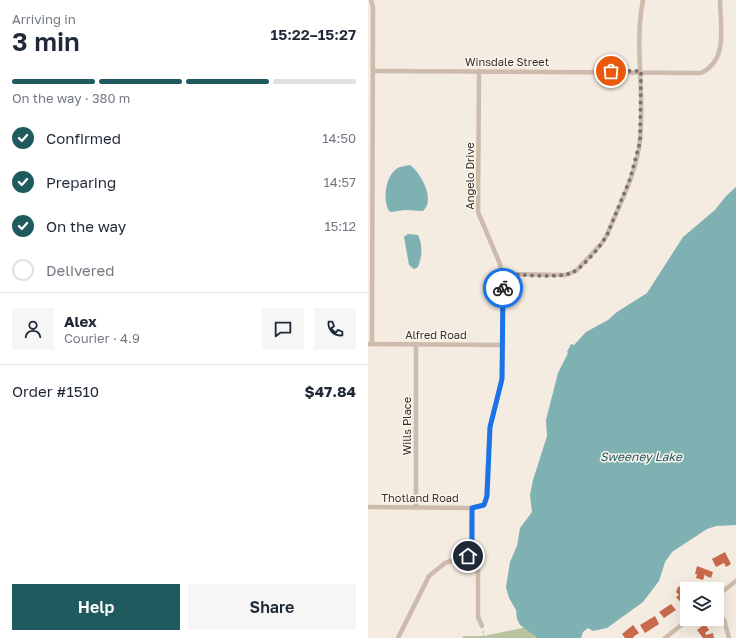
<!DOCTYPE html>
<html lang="en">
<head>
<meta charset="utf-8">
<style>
  body { margin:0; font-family:"Golos Text",sans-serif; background:#f6f6f7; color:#1f2937; height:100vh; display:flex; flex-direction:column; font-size:15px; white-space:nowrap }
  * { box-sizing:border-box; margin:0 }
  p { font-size:13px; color:#747a83 }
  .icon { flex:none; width:22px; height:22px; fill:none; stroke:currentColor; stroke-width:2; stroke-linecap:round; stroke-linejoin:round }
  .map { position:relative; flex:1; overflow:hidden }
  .sheet { display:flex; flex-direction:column; background:#fff; width:368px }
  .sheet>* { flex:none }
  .fabs { position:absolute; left:312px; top:582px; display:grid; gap:8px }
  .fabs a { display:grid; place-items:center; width:44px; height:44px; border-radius:0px; background:#fff; box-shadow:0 4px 16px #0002; font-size:20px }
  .pin { position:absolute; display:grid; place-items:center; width:34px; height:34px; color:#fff; margin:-17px; border:2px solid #fff; border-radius:50%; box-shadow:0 1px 4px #0007 }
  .courier { position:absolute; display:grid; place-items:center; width:40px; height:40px; margin:-20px; border:3px solid #1a73e8; border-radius:50%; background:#fff; color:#222; box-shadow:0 1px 5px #0007 }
  .summary em { font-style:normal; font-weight:600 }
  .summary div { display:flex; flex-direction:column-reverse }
  .summary { display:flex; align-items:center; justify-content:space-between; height:68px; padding:0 12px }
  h1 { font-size:26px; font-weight:600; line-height:30px }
  .bar { display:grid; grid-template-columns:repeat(4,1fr); gap:6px 4px; align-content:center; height:48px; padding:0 12px }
  .bar i { height:5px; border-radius:3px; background:#e0e1e3 }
  .bar .active { background:#1f5a5e }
  .bar p { grid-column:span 4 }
  .line { display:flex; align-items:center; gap:10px; padding:0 12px; border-top:1px solid #e0e1e3 }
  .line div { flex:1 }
  .round { display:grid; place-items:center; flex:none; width:42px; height:42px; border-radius:0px; background:#f6f6f7 }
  ol { padding:0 12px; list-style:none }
  li { display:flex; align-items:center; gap:12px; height:44px }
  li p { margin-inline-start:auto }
  li .icon { padding:4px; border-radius:50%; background:#1f5a5e; color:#fff; stroke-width:4 }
  li:last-child { color:#747a83 }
  li i { width:22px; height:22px; border:2px solid #e0e1e3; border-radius:50% }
  .cta { display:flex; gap:8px; margin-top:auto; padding:8px 12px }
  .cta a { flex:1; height:46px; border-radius:0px; background:#1f5a5e; color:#fff; font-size:16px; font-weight:600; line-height:46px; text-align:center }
  .cta a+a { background:#f6f6f7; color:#1f2937 }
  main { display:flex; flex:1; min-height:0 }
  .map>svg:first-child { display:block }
  .green { fill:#b8c4a0 }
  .water { fill:#7fb0b2 }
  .building { fill:#c8694b }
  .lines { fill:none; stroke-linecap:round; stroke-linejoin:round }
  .path { stroke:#b9a596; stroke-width:1; stroke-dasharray:2 2; stroke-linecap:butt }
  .minor { stroke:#cdbbac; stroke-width:4.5 }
  .done { stroke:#7c716b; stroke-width:4; stroke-dasharray:0 7.2 }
  .route { stroke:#1a73e8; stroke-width:5 }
  .labels { text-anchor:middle; stroke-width:3; stroke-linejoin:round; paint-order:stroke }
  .street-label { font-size:11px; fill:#3b302b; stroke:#fbf5ee }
  .water-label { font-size:12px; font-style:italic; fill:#1f5a5e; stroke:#fbf5ee }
</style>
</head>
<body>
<main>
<section class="sheet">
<div class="summary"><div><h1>3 min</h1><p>Arriving in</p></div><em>15:22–15:27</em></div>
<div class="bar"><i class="active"></i><i class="active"></i><i class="active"></i><i></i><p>On the way · 380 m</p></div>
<ol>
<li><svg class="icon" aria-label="check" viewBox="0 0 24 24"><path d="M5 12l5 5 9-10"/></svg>Confirmed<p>14:50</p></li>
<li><svg class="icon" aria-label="check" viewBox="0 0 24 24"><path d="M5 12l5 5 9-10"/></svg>Preparing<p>14:57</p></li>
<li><svg class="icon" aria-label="check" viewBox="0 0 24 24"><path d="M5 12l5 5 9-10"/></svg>On the way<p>15:12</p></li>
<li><i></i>Delivered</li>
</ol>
<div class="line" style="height:72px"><a class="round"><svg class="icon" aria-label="person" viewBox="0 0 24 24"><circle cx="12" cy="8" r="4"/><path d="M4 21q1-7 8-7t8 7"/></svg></a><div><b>Alex</b><p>Courier · 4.9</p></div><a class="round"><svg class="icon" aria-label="chat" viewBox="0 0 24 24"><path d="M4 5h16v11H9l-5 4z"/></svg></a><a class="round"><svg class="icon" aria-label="phone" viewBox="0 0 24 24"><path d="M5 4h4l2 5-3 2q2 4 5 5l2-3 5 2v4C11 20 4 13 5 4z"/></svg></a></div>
<div class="line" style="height:52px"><div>Order #1510</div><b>$47.84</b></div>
<div class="cta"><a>Help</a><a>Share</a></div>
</section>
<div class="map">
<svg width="368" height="638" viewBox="0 0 368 638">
  <rect width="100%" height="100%" fill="#f4ebe1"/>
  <polygon class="green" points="174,624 175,638 95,638 95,636 116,636"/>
  <g class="water">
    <path d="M42,165C53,173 68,200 55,211L37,210L22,212C14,202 17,175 30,168C33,166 39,166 42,165Z"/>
    <polygon points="368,187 368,525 348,526 339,529 304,552 297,562 291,581 275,602 239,628 225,631 220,628 215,632 213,638 170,638 152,625 149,619 148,610 141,598 138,587 142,562 149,546 152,528 164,512 162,495 165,480 179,436 178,420 190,373 200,353 199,352 203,344 206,345 218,332 240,320 249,312 279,293 315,237 347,210 358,196"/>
    <path d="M40,234L50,235C55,246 54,257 50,267L46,269L41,265L36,237Z"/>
  </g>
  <g class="building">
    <polygon points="357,552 363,564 358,567 356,563 348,567 344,559"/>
    <polygon points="329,566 345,572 343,578 338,576 337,574 335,580 328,578 329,574 327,574"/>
    <polygon points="319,583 324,589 319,589 319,601 315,605 308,597 311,595 308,592 310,587"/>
    <polygon points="303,604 308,610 296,618 291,612"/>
    <polygon points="287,616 291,624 277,633 272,625"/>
    <polygon points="337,624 341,630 337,633 338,635 345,633 346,638 335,638 329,630"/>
    <polygon points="265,625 271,633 265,637 266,638 257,638 254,634"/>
  </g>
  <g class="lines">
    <g class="path">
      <polyline points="115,631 116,638"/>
      <polyline points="161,638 164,632"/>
    </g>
    <g class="minor">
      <polyline points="3,0 5,7 4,344"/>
      <path d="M6,71L333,73C361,60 352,25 352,0"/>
      <path d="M135,274L197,275L208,271L234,243L239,235C251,205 269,173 272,140C277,94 266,46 275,0"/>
      <polyline points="0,344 135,345"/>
      <polyline points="48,344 48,507"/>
      <polyline points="0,507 104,508 115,505 118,501 122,427 134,379 135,281 132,264 110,212 111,71"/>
      <polyline points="103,554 110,563 110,617 114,626"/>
      <polyline points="103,554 104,508"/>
      <polyline points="349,596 368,581"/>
      <polyline points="349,610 356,620 361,638"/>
      <polyline points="30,638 61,576 77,563 103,554"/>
      <polyline points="297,638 321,619"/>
    </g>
  </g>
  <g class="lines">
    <path class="done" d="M135,288V274C151,274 189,279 203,273C214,269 233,246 239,235L262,179L272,142L273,71H243"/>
    <polyline class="route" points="100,556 103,554 104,550 104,508 116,505 119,496 122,427 134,379 135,288"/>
  </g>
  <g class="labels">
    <g class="street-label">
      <text x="139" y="66">Winsdale Street</text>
      <text transform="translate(102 176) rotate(-90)" y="4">Angelo Drive</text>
      <text x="68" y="339">Alfred Road</text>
      <text transform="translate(39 426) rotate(-90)" y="4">Wills Place</text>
      <text x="52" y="502">Thotland Road</text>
    </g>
    <g class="water-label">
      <text x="273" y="461">Sweeney Lake</text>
    </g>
  </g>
</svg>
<div class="fabs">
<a><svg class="icon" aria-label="layers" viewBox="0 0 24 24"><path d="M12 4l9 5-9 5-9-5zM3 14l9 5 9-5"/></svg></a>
</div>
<div class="pin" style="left:243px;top:71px;background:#ea580c"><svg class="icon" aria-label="bag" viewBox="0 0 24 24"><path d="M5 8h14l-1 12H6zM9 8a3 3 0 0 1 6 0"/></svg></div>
<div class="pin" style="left:100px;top:556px;background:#1f2937"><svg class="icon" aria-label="home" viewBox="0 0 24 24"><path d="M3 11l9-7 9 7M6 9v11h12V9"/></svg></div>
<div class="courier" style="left:135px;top:288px"><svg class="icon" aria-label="bike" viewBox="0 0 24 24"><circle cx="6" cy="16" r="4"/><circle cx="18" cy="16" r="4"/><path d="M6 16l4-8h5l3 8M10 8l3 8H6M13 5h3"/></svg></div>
</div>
</main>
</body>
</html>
